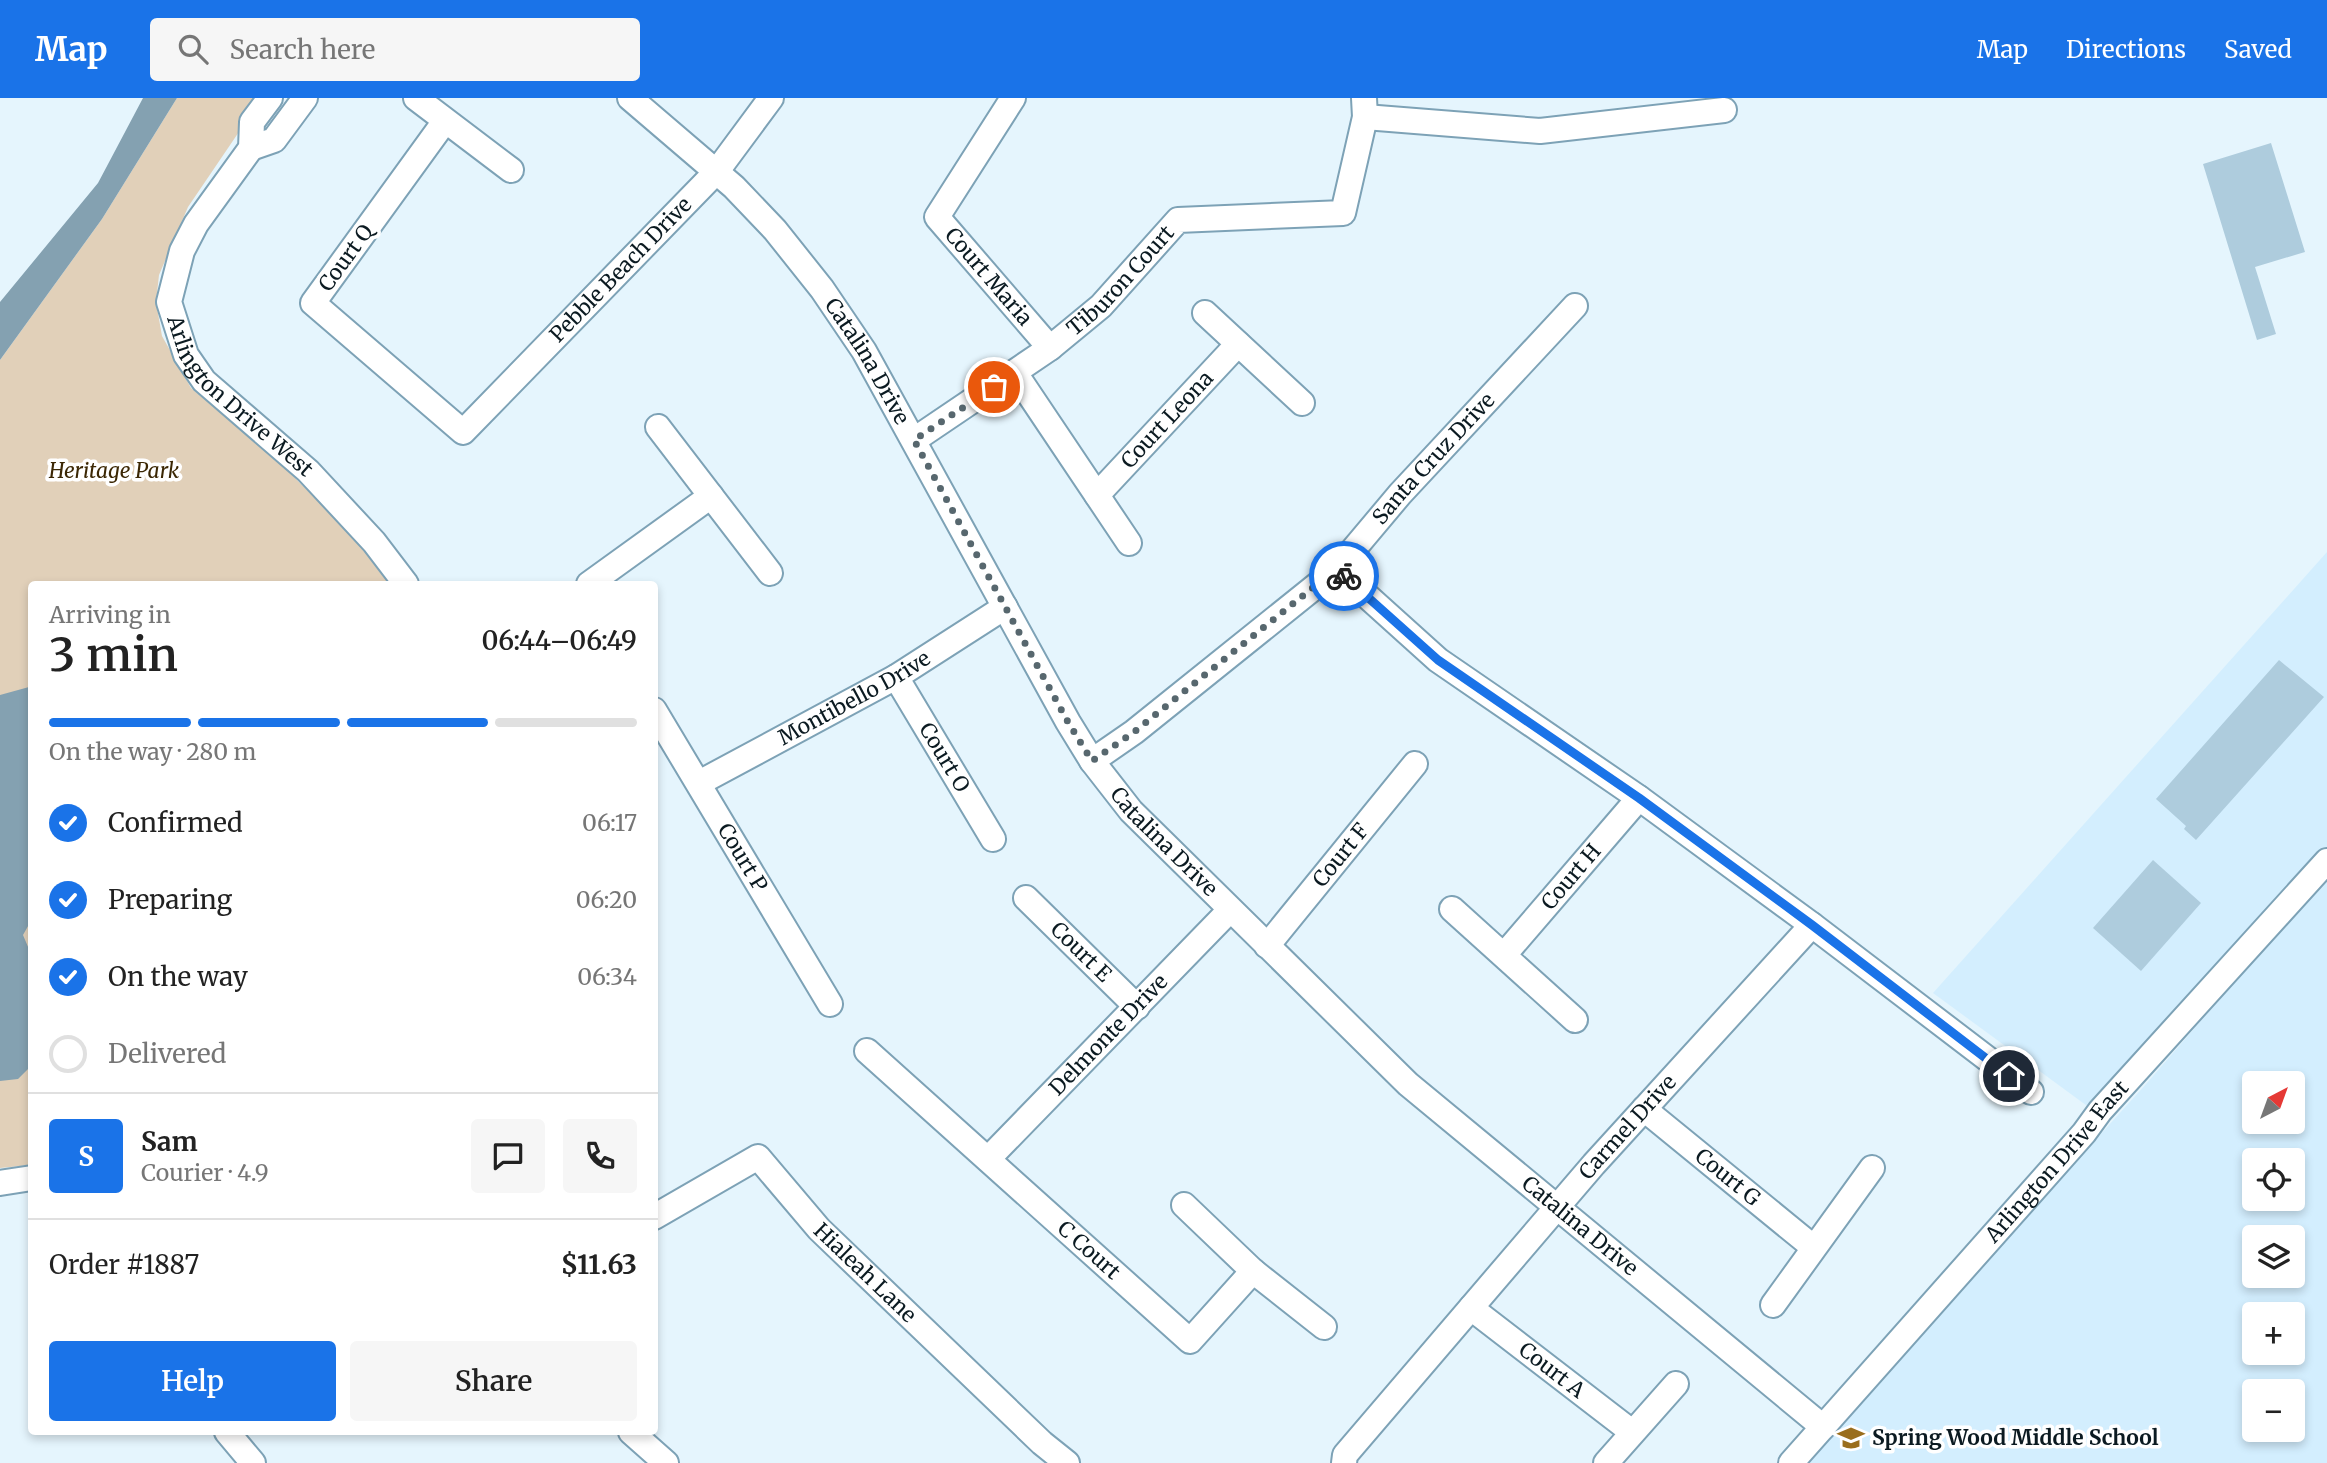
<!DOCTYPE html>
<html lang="en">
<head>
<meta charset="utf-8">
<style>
  body { margin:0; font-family:Merriweather,serif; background:#f6f6f6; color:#222; height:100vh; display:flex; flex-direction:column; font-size:26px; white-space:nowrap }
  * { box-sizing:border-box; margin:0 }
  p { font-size:23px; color:#767676 }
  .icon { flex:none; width:38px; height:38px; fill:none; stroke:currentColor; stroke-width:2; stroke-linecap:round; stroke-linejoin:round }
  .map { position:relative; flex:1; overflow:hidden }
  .panel { position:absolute; left:28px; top:483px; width:630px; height:854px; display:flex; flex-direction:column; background:#fff; border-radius:7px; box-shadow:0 4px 10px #0003 }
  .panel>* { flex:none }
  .needle { width:46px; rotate:41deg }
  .fabs { position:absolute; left:2242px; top:973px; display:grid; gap:14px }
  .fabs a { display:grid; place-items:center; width:63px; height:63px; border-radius:7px; background:#fff; box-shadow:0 4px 10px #0003; font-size:35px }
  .pin { position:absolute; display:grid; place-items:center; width:60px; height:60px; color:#fff; margin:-30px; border:4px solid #fff; border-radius:50%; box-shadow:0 2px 7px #0007 }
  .courier { position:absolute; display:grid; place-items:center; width:70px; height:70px; margin:-35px; border:5px solid #1a73e8; border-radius:50%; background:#fff; color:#222; box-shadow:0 2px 9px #0007 }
  .overview em { font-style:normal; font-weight:600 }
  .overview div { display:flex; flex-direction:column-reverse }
  .overview { display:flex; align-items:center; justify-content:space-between; height:119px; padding:0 21px }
  h1 { font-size:46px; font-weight:600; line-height:52px }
  .bar { display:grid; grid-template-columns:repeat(4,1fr); gap:10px 7px; align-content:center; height:84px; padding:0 21px }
  .bar i { height:9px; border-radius:5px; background:#e0e0e0 }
  .bar .current { background:#1a73e8 }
  .bar p { grid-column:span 4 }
  .line { display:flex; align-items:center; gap:18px; padding:0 21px; border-top:2px solid #e0e0e0 }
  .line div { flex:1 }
  .round { display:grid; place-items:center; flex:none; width:74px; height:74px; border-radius:7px; background:#f6f6f6 }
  ol { padding:0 21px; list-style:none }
  li { display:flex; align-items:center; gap:21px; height:77px }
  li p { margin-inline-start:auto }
  li .icon { padding:7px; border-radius:50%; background:#1a73e8; color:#fff; stroke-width:4 }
  li:last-child { color:#767676 }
  li i { width:38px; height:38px; border:4px solid #e0e0e0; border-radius:50% }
  .primary-button { display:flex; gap:14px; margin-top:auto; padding:14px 21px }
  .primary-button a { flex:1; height:80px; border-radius:7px; background:#1a73e8; color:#fff; font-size:28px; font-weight:600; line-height:80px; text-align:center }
  .primary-button a+a { background:#f6f6f6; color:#222 }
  header { display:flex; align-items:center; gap:42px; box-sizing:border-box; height:98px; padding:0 35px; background:#1a73e8; color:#fff }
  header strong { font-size:33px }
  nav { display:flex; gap:38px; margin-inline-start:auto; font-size:24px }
  .search { width:490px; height:63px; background:#f6f6f6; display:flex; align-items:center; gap:18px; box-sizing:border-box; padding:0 24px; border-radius:7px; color:#767676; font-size:26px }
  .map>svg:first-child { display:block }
  .built { fill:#d3eefe; fill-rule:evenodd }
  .green { fill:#e1d0b9 }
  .water { fill:#84a1b1 }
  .building { fill:#aeccdd }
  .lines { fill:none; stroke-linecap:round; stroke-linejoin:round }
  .minor-casing { stroke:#7da2b6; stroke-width:28 }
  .minor { stroke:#fff; stroke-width:24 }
  .done { stroke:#57676e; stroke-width:7; stroke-dasharray:0 12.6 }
  .route { stroke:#1a73e8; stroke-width:9 }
  .labels { text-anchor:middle; stroke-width:7; stroke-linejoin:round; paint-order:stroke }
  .street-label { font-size:21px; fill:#0b1a21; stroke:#fff }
  .park-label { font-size:21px; font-style:italic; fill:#3b2704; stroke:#fff }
  .poi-label { font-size:21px; font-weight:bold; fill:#0b1a21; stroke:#fff; text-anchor:start }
</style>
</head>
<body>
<header>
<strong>Map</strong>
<div class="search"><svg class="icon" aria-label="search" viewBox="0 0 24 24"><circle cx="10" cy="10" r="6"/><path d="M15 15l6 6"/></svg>Search here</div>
<nav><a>Map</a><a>Directions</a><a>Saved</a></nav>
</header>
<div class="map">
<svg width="2327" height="1365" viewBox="0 0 2327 1365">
  <rect width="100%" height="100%" fill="#e5f5fd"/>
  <g class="built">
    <polygon points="2327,454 2327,756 2094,1013 1933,895"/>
    <path d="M2327,777V1365H1803L2147,985ZM2254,985H2292V1024H2254ZM2254,1062H2292V1101H2254ZM2254,1139H2292V1178H2254ZM2254,1216H2292V1255H2254ZM2254,1293H2292V1332H2254Z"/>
  </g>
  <polygon class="green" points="177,0 262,0 188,109 159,177 156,204 162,238 191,290 277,362 373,458 392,486 32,486 31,1067 0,1070 0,262 102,121"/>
  <g class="water">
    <polygon points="143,0 177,0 102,121 0,262 0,204 98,85"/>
    <polygon points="29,589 32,821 23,837 31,856 31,968 18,981 0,983 0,597"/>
  </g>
  <g class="building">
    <polygon points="2271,45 2305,154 2255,169 2276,236 2257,242 2203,66"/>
    <polygon points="2279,562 2324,599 2196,742 2184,731 2186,728 2156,701"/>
    <polygon points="2153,762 2201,805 2141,873 2093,830"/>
  </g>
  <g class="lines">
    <defs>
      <g id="minor">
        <path id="s1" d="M270,0L252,24L251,50L196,126L182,153L169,204L186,257L204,283L308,373L374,444L406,486"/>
        <polyline points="416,0 511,72"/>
        <path id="s2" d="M630,0L734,89L775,132L822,191L864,253L1068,624L1092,663L1131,713L1408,986L1823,1329"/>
        <path id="s3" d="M1013,0L937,119L1050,250"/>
        <polyline points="1365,19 1540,33 1724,12"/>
        <path id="s4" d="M445,23L313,205L463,334L717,73L771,0"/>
        <polyline points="251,50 274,42 305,0"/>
        <polyline points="1205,215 1302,305"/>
        <polyline points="1015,275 1129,445"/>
        <polyline points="658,329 770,475"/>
        <path id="s5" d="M914,342L1050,250L1101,208L1178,122L1343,115L1365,19L1364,0"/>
        <path id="s6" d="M1097,397L1238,246"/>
        <polyline points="1337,471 1438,562 1639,700 1812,827 2031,994"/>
        <polyline points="589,486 711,398"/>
        <path id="s7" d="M896,579L993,741"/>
        <path id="s8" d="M654,612L830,906"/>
        <path id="s9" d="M1092,663L1134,634L1337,471L1400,396L1575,208"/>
        <path id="s10" d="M699,685L896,579L1005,509"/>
        <path id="s11" d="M1026,800L1137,909"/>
        <polyline points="1452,811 1575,922"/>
        <path id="s12" d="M1267,848L1415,666"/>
        <path id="s13" d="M1504,857L1639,700"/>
        <path id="s14" d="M867,953L1190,1243L1253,1173"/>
        <path id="s15" d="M1644,1011L1813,1149"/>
        <path id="s16" d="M988,1061L1230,812"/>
        <polyline points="0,1085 32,1080"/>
        <polyline points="1184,1107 1253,1173 1324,1229"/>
        <path id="s17" d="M654,1119L758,1059L819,1131L1042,1345L1067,1365"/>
        <polyline points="1773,1207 1872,1070"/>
        <path id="s18" d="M1471,1210L1632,1334"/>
        <polyline points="227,1334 253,1365"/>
        <polyline points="631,1334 666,1365"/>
        <path id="s19" d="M1344,1365L1345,1357L1594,1066L1812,827"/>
        <polyline points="1606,1365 1676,1286"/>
        <path id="s20" d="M1791,1365L2084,1035L2100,1013L2327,763"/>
      </g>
    </defs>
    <use href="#minor" class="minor-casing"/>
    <use href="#minor" class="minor"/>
  </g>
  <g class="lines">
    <polyline class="done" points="994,289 914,342 1068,624 1092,663 1134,634 1336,471 1344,478"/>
    <polyline class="route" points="1344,478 1438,562 1639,700 1812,827 2009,978"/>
  </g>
  <defs>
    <symbol id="school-bare" viewBox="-9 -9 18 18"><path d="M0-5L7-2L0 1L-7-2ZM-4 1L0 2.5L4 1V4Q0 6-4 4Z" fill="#9a6e1d" stroke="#fff" stroke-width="2.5" paint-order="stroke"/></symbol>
  </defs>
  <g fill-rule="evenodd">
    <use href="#school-bare" x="1832" y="1321" width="38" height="38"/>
  </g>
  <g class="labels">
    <g class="street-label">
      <text transform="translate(346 160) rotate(-54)" y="7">Court Q</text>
      <text dy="7" stroke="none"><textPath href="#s4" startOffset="649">Pebble Beach Drive</textPath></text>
      <text dy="7" stroke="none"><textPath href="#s3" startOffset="220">Court Maria</textPath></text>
      <text dy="7" stroke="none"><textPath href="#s5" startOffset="262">Tiburon Court</textPath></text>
      <text dy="7" stroke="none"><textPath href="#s2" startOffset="357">Catalina Drive</textPath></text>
      <text dy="7" stroke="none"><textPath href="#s1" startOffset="354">Arlington Drive West</textPath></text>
      <text dy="7" stroke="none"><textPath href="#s6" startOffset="103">Court Leona</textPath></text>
      <text dy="7" stroke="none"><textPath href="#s9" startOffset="458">Santa Cruz Drive</textPath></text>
      <text dy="7" stroke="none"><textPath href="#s10" startOffset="177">Montibello Drive</textPath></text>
      <text dy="7" stroke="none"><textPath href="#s7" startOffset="94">Court O</textPath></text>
      <text dy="7" stroke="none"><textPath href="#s2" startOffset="924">Catalina Drive</textPath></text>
      <text dy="7" stroke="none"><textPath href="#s12" startOffset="117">Court F</textPath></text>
      <text dy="7" stroke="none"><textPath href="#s8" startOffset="172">Court P</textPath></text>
      <text dy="7" stroke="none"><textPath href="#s13" startOffset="103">Court H</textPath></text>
      <text dy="7" stroke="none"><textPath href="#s11" startOffset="77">Court E</textPath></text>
      <text dy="7" stroke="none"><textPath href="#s16" startOffset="173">Delmonte Drive</textPath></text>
      <text dy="7" stroke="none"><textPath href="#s19" startOffset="441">Carmel Drive</textPath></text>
      <text dy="7" stroke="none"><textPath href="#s20" startOffset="402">Arlington Drive East</textPath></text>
      <text dy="7" stroke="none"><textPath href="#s15" startOffset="108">Court G</textPath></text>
      <text dy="7" stroke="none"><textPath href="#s2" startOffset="1491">Catalina Drive</textPath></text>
      <text dy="7" stroke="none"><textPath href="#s14" startOffset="298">C Court</textPath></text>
      <text dy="7" stroke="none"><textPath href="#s17" startOffset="278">Hialeah Lane</textPath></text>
      <text dy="7" stroke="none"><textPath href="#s18" startOffset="102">Court A</textPath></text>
    </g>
    <g class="park-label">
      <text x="114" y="380">Heritage Park</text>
    </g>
    <g class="poi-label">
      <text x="1872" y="1347">Spring Wood Middle School</text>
    </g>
  </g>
</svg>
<div class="fabs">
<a><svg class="needle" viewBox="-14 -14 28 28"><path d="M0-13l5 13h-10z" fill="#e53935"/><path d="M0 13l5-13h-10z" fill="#767676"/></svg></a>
<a><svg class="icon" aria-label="locate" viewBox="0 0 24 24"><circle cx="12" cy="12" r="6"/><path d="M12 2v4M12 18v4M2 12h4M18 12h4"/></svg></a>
<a><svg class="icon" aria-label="layers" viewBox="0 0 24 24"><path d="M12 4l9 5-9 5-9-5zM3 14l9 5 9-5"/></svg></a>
<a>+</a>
<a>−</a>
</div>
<div class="pin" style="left:994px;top:289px;background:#ea580c"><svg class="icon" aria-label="bag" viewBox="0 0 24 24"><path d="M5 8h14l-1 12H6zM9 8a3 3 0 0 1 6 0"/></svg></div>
<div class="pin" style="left:2009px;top:978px;background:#1f2937"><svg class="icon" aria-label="home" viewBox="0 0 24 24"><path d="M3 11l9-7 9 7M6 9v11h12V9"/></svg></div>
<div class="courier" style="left:1344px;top:478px"><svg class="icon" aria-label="bike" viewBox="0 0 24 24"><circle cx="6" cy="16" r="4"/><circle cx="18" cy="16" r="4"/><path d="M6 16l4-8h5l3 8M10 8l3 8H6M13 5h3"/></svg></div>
<section class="panel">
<div class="overview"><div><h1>3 min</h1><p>Arriving in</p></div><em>06:44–06:49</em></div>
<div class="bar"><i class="current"></i><i class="current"></i><i class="current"></i><i></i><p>On the way · 280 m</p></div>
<ol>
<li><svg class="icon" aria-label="check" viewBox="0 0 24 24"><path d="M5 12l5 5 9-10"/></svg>Confirmed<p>06:17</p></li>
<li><svg class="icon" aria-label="check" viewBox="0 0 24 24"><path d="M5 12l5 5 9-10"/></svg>Preparing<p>06:20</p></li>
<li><svg class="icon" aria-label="check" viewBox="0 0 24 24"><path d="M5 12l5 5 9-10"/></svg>On the way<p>06:34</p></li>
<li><i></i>Delivered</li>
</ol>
<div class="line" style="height:126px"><b class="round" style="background:#1a73e8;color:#fff">S</b><div><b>Sam</b><p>Courier · 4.9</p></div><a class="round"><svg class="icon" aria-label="chat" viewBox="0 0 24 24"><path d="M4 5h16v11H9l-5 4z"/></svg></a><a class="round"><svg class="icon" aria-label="phone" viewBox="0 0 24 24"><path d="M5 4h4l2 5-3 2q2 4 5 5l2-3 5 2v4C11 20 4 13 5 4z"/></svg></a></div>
<div class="line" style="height:91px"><div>Order #1887</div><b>$11.63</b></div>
<div class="primary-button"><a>Help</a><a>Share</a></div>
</section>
</div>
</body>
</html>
